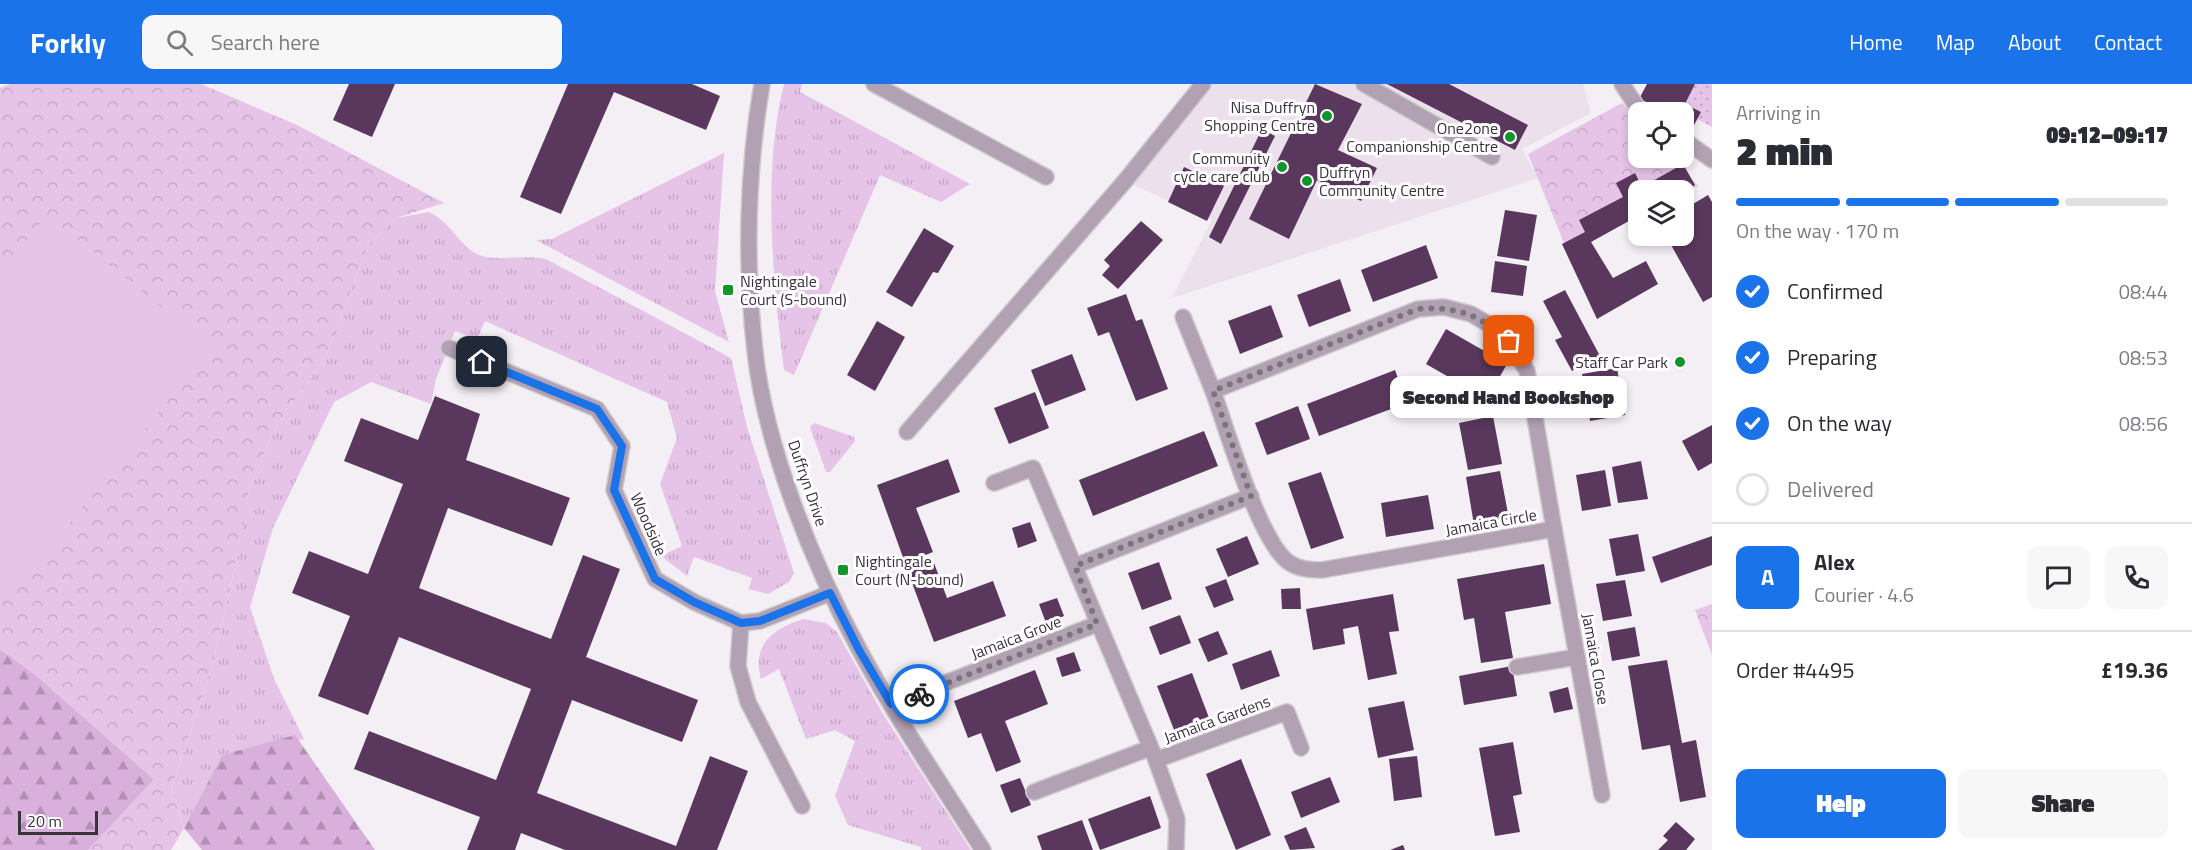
<!DOCTYPE html>
<html lang="en">
<head>
<meta charset="utf-8">
<style>
  body { margin:0; font-family:"Titillium Web",sans-serif; background:#f7f7f7; color:#2b2b33; height:100vh; display:flex; flex-direction:column; font-size:22px; white-space:nowrap }
  * { box-sizing:border-box; margin:0 }
  p { font-size:20px; color:#7c7c81 }
  .icon { flex:none; width:33px; height:33px; fill:none; stroke:currentColor; stroke-width:2; stroke-linecap:round; stroke-linejoin:round }
  .map { position:relative; flex:1; overflow:hidden }
  .side { display:flex; flex-direction:column; background:#fff; width:480px }
  .side>* { flex:none }
  .fabs { position:absolute; left:1628px; top:18px; display:grid; gap:12px }
  .fabs a { display:grid; place-items:center; width:66px; height:66px; border-radius:12px; background:#fff; box-shadow:0 3px 9px #0003; font-size:30px }
  .scale { position:absolute; left:18px; bottom:15px; width:80px; box-sizing:border-box; padding-left:6px; border:3px solid #373537; border-top:0; font-size:16px; line-height:21px; white-space:nowrap; color:#373537; -webkit-text-stroke:4px #fffdff; paint-order:stroke }
  .pin { position:absolute; display:grid; place-items:center; width:51px; height:51px; color:#fff; margin:-26px; border-radius:12px; box-shadow:0 3px 9px #0006 }
  .courier { position:absolute; display:grid; place-items:center; width:60px; height:60px; margin:-30px; border:4px solid #1a73e8; border-radius:50%; background:#fff; color:#222; box-shadow:0 2px 8px #0007 }
  .bubble { position:absolute; height:42px; border-radius:12px; background:#fff; box-shadow:0 3px 9px #0003; font-size:20px; font-weight:800; line-height:42px; text-align:center }
  .headline em { font-style:normal; font-weight:800 }
  .headline div { display:flex; flex-direction:column-reverse }
  .headline { display:flex; align-items:center; justify-content:space-between; height:102px; padding:0 24px }
  h1 { font-size:39px; font-weight:800; line-height:45px }
  .bar { display:grid; grid-template-columns:repeat(4,1fr); gap:9px 6px; align-content:center; height:72px; padding:0 24px }
  .bar i { height:8px; border-radius:4px; background:#e1e1e2 }
  .bar .current { background:#1a73e8 }
  .bar p { grid-column:span 4 }
  .line { display:flex; align-items:center; gap:15px; padding:0 24px; border-top:2px solid #e1e1e2 }
  .line div { flex:1 }
  .round { display:grid; place-items:center; flex:none; width:63px; height:63px; border-radius:12px; background:#f7f7f7 }
  ol { padding:0 24px; list-style:none }
  li { display:flex; align-items:center; gap:18px; height:66px }
  li p { margin-inline-start:auto }
  li .icon { padding:6px; border-radius:50%; background:#1a73e8; color:#fff; stroke-width:4 }
  li:last-child { color:#7c7c81 }
  li i { width:33px; height:33px; border:3px solid #e1e1e2; border-radius:50% }
  .action { display:flex; gap:12px; margin-top:auto; padding:12px 24px }
  .action a { flex:1; height:69px; border-radius:12px; background:#1a73e8; color:#fff; font-size:24px; font-weight:800; line-height:69px; text-align:center }
  .action a+a { background:#f7f7f7; color:#2b2b33 }
  header { display:flex; align-items:center; gap:36px; box-sizing:border-box; height:84px; padding:0 30px; background:#1a73e8; color:#fff }
  header strong { font-size:28px }
  nav { display:flex; gap:33px; margin-inline-start:auto; font-size:21px }
  .search { width:420px; height:54px; background:#f7f7f7; display:flex; align-items:center; gap:15px; box-sizing:border-box; padding:0 21px; border-radius:12px; color:#7c7c81; font-size:22px }
  main { display:flex; flex:1; min-height:0 }
  .map>svg:first-child { display:block }
  .built { fill:#ebe0eb }
  .grass { fill:url(#grass-tufts) }
  .forest { fill:url(#forest-firs) }
  .park { fill:url(#park-crowns) }
  .garden { fill:url(#garden-dots) }
  .pitch { fill:#e6c4e8 }
  .building { fill:#5a385d }
  .lines { fill:none; stroke-linecap:round; stroke-linejoin:round }
  .minor-casing { stroke:#cdcace; stroke-width:18 }
  .minor { stroke:#b2a0b3; stroke-width:15 }
  .done { stroke:#797679; stroke-width:6; stroke-dasharray:0 10.8 }
  .route { stroke:#1a73e8; stroke-width:8 }
  .poi-dot { fill:#109528; stroke:#fffdff; stroke-width:2 }
  .labels { text-anchor:middle; stroke-width:6; stroke-linejoin:round; paint-order:stroke }
  .poi-label { font-size:16px; fill:#373537; stroke:#fffdff; text-anchor:end }
  .street-label { font-size:16px; fill:#373537; stroke:#fffdff }
</style>
</head>
<body>
<header>
<strong>Forkly</strong>
<div class="search"><svg class="icon" aria-label="search" viewBox="0 0 24 24"><circle cx="10" cy="10" r="6"/><path d="M15 15l6 6"/></svg>Search here</div>
<nav><a>Home</a><a>Map</a><a>About</a><a>Contact</a></nav>
</header>
<main>
<div class="map">
<svg width="1712" height="766" viewBox="0 0 1712 766">
  <defs>
    <pattern id="grass-tufts" width="24" height="20" patternUnits="userSpaceOnUse" patternTransform="scale(1.5)"><rect width="24" height="20" fill="#e6c4e8"/><path d="M3 7l-1-3M5 7V3M7 7l1-3M15 17l-1-3M17 17v-4M19 17l1-3" fill="none" stroke="#c6a9c8"/></pattern>
    <pattern id="forest-firs" width="22" height="20" patternUnits="userSpaceOnUse" patternTransform="scale(1.5)"><rect width="22" height="20" fill="#d9b0dc"/><path d="M5 1l3.5 6h-7zM16 11l3.5 6h-7z" fill="#b190b3"/></pattern>
    <pattern id="park-crowns" width="20" height="18" patternUnits="userSpaceOnUse" patternTransform="scale(1.5)"><rect width="20" height="18" fill="#e6c4e8"/><path d="M2 6a3 3 0 1 1 6 0M12 15a3 3 0 1 1 6 0" fill="none" stroke="#c6a9c8"/></pattern>
    <pattern id="garden-dots" width="8" height="8" patternUnits="userSpaceOnUse" patternTransform="scale(1.5)"><rect width="8" height="8" fill="#e6c4e8"/><path d="M2 2h.1M6 6h.1" fill="none" stroke="#c6a9c8" stroke-width="1.8" stroke-linecap="round"/></pattern>
  </defs>
  <rect width="100%" height="100%" fill="#f3eff4"/>
  <polygon class="built" points="1203,0 1583,0 1591,29 1522,65 1538,94 1172,214 1212,136 1125,97"/>
  <g class="grass">
    <path d="M784,0H802L800,8L970,100L941,118L880,91L794,291L784,286C773,198 762,86 784,0Z"/>
    <polygon points="724,69 715,207 729,258 536,156 552,155"/>
    <path d="M429,128C451,138 460,163 479,171C496,178 524,170 546,175L731,274L747,343L794,489L789,498L768,510L749,505L752,494L694,473L687,492L661,472L682,462L660,400L677,354L667,318L485,237L477,255L455,247L436,295L431,320L371,298L334,318L273,444L250,523L274,595L304,655L222,671L184,744L171,705L212,584L237,474L249,405L274,346L326,272L368,161L396,134Z"/>
    <polygon points="814,339 854,353 855,357 830,388 826,388 810,343"/>
    <path d="M804,535L826,539L837,548L883,630L971,766H921V763L848,741L835,712L855,657L835,646L806,655L779,585L761,595C751,560 774,544 804,535Z"/>
  </g>
  <g class="forest">
    <polygon points="0,565 37,592 155,696 88,766 0,766"/>
    <polygon points="295,651 375,766 202,766 184,744 222,671"/>
  </g>
  <g class="park">
    <polygon points="10,0 201,0 299,42 444,119 396,134 368,161 326,272 274,346 249,405 241,456 212,584 171,705 184,744 171,766 88,766 154,695 37,592 0,565 0,4"/>
    <polygon points="1622,19 1638,36 1638,74 1672,74 1698,102 1683,109 1683,106 1638,106 1638,132 1568,169 1528,70"/>
    <polygon points="1712,520 1712,571 1695,526"/>
  </g>
  <polygon class="garden" points="1695,0 1712,0 1712,43 1697,35 1701,28 1685,20"/>
  <polygon class="pitch" points="47,131 211,263 12,511 0,501 0,189"/>
  <g class="building">
    <polygon points="349,0 395,0 372,53 333,36"/>
    <polygon points="568,0 692,0 720,12 706,46 614,8 561,130 520,113"/>
    <polygon points="1315,0 1362,20 1338,66 1377,84 1361,117 1317,96 1289,155 1249,135"/>
    <polygon points="1387,0 1449,0 1528,41 1515,66"/>
    <polygon points="1647,0 1695,0 1685,20 1701,28 1693,43 1683,38 1683,28 1665,28 1639,15"/>
    <polygon points="1262,45 1275,52 1221,160 1209,153"/>
    <polygon points="1683,80 1695,101 1683,108 1638,106 1638,132 1591,158 1613,194 1646,177 1658,200 1597,235 1562,160 1585,148 1579,136 1623,113 1616,99 1635,89 1642,103"/>
    <polygon points="1184,83 1224,102 1207,137 1168,118"/>
    <polygon points="1708,111 1712,118 1712,213 1703,218 1666,152 1683,152 1683,126"/>
    <polygon points="1505,126 1537,131 1529,177 1497,172"/>
    <polygon points="1141,137 1163,156 1118,205 1102,191 1110,182 1104,176"/>
    <polygon points="924,144 954,162 938,189 933,188 912,223 886,208"/>
    <polygon points="1426,161 1438,194 1373,218 1361,186"/>
    <polygon points="1495,177 1527,182 1523,212 1491,208"/>
    <polygon points="1340,195 1351,227 1309,243 1297,211"/>
    <polygon points="1565,206 1600,272 1572,287 1555,256 1562,253 1543,217"/>
    <polygon points="1126,210 1136,237 1142,235 1168,305 1136,317 1109,248 1098,252 1087,224"/>
    <polygon points="1271,221 1283,253 1240,270 1228,237"/>
    <polygon points="877,237 905,253 875,307 847,291"/>
    <polygon points="1446,245 1507,280 1487,315 1426,280"/>
    <polygon points="1072,270 1086,306 1045,322 1031,286"/>
    <polygon points="1617,284 1625,331 1590,337 1582,290"/>
    <polygon points="1395,286 1407,319 1319,352 1307,320"/>
    <polygon points="1035,308 1049,344 1009,360 994,324"/>
    <polygon points="435,312 480,330 466,376 570,414 552,462 448,424 419,504 551,555 583,471 620,485 586,573 698,616 682,658 572,616 537,709 676,762 710,672 748,687 717,766 565,766 521,749 515,766 467,766 480,733 354,685 369,647 496,696 531,605 399,553 368,631 318,612 350,532 292,509 309,467 368,490 403,400 344,377 361,334 418,356"/>
    <polygon points="1298,322 1310,355 1267,371 1255,339"/>
    <polygon points="1493,332 1502,380 1468,386 1459,339"/>
    <polygon points="1712,341 1712,379 1698,387 1682,357"/>
    <polygon points="1204,347 1218,382 1093,432 1079,396"/>
    <polygon points="948,375 960,408 916,424 933,468 905,479 877,401"/>
    <polygon points="1641,377 1648,415 1618,419 1612,383"/>
    <polygon points="1605,386 1611,422 1582,427 1576,391"/>
    <polygon points="1500,387 1509,435 1474,441 1466,393"/>
    <polygon points="1321,388 1344,454 1311,465 1288,399"/>
    <polygon points="1428,411 1434,445 1386,453 1381,419"/>
    <polygon points="1030,438 1037,457 1018,464 1012,444"/>
    <polygon points="1638,450 1645,487 1616,492 1609,455"/>
    <polygon points="1247,452 1259,480 1228,493 1216,465"/>
    <polygon points="1712,452 1712,481 1661,499 1652,473"/>
    <polygon points="1159,478 1172,515 1142,526 1128,489"/>
    <polygon points="934,479 947,514 993,497 1006,532 934,558 908,488"/>
    <polygon points="1544,480 1551,520 1505,528 1513,574 1481,579 1474,534 1464,536 1457,495"/>
    <polygon points="1226,495 1234,516 1214,524 1205,503"/>
    <polygon points="1625,496 1632,532 1603,537 1596,500"/>
    <polygon points="1300,504 1301,525 1282,525 1281,505"/>
    <polygon points="1393,510 1399,547 1389,548 1397,590 1368,596 1358,542 1343,545 1345,560 1313,566 1306,525"/>
    <polygon points="1057,514 1064,532 1046,539 1039,520"/>
    <polygon points="1180,531 1191,559 1160,571 1149,543"/>
    <polygon points="1635,543 1640,572 1612,577 1607,548"/>
    <polygon points="1218,547 1228,570 1208,578 1198,555"/>
    <polygon points="1271,566 1280,592 1241,606 1232,580"/>
    <polygon points="1074,568 1081,587 1062,593 1056,574"/>
    <polygon points="1667,576 1682,659 1696,656 1706,713 1680,718 1670,661 1642,666 1628,582"/>
    <polygon points="1512,582 1517,612 1464,621 1459,592"/>
    <polygon points="1035,586 1048,620 1005,637 1021,678 996,688 981,649 968,654 954,617"/>
    <polygon points="1192,589 1211,639 1176,651 1157,602"/>
    <polygon points="1568,603 1573,625 1554,629 1549,608"/>
    <polygon points="1404,617 1414,666 1378,674 1368,624"/>
    <polygon points="1513,658 1522,710 1513,712 1520,748 1495,752 1479,664"/>
    <polygon points="1417,672 1422,713 1394,717 1389,675"/>
    <polygon points="1241,675 1271,751 1236,766 1206,690"/>
    <polygon points="1330,693 1340,718 1301,734 1291,708"/>
    <polygon points="1020,694 1031,721 1011,729 1000,701"/>
    <polygon points="1150,712 1161,744 1100,766 1088,735"/>
    <polygon points="1082,736 1093,766 1042,766 1037,752"/>
    <polygon points="1676,738 1695,755 1686,766 1658,766 1668,756 1663,752"/>
    <polygon points="1306,743 1315,764 1290,766 1284,752"/>
    <polygon points="1403,761 1405,766 1390,766"/>
  </g>
  <g class="lines">
    <defs>
      <g id="minor">
        <path d="M762,0C747,86 745,180 755,267C765,362 813,481 859,565C896,634 941,700 983,766"/>
        <polyline points="874,0 1046,93"/>
        <polyline points="1364,0 1492,73"/>
        <polyline points="1622,0 1637,23 1645,28"/>
        <polyline points="1683,55 1712,76"/>
        <path d="M1444,223L1471,230L1490,241L1509,257L1527,287L1554,445L1322,486C1309,486 1297,485 1287,477C1258,453 1227,346 1213,307L1418,225Z"/>
        <polyline points="1183,233 1213,307"/>
        <polyline points="449,264 597,325 622,362 614,406 655,495 694,518 741,539 760,537 830,509"/>
        <polyline points="907,348 1125,97 1203,0"/>
        <polyline points="994,399 1033,384 1156,676 1177,735 1176,766"/>
        <polyline points="1554,445 1602,711"/>
        <polyline points="1075,482 1251,412"/>
        <polyline points="741,539 738,582 748,618 802,722"/>
        <polyline points="1517,583 1577,573"/>
        <polyline points="891,620 1097,540"/>
        <polyline points="1156,676 1287,628 1301,664"/>
        <polyline points="1034,708 1150,664"/>
      </g>
    </defs>
    <use href="#minor" class="minor-casing"/>
    <use href="#minor" class="minor"/>
  </g>
  <g class="lines">
    <path class="done" d="M919,610L1097,540L1075,482L1251,412L1213,307L1418,225C1458,222 1479,231 1509,257"/>
    <polyline class="route" points="482,278 597,325 622,362 614,406 655,495 694,518 741,539 760,537 830,509 859,566 891,620 919,610"/>
  </g>
  <g class="poi-dot">
    <circle cx="1327" cy="32" r="6"/>
    <circle cx="1510" cy="53" r="6"/>
    <circle cx="1282" cy="83" r="6"/>
    <circle cx="1307" cy="97" r="6"/>
    <rect x="722" y="200" width="12" height="12" rx="3"/>
    <circle cx="1680" cy="278" r="6"/>
    <rect x="837" y="480" width="12" height="12" rx="3"/>
  </g>
  <g class="labels">
    <g class="poi-label">
      <text x="1315" y="29">Nisa Duffryn<tspan x="1315" dy="18">Shopping Centre</tspan></text>
      <text x="1498" y="50">One2one<tspan x="1498" dy="18">Companionship Centre</tspan></text>
      <text x="1270" y="80">Community<tspan x="1270" dy="18">cycle care club</tspan></text>
      <text x="1319" y="94" text-anchor="start">Duffryn<tspan x="1319" dy="18">Community Centre</tspan></text>
      <text x="740" y="203" text-anchor="start">Nightingale<tspan x="740" dy="18">Court (S-bound)</tspan></text>
      <text x="1668" y="284">Staff Car Park</text>
      <text x="855" y="483" text-anchor="start">Nightingale<tspan x="855" dy="18">Court (N-bound)</tspan></text>
    </g>
    <g class="street-label">
      <text transform="translate(808 399) rotate(71)" y="6">Duffryn Drive</text>
      <text transform="translate(1491 438) rotate(-10)" y="6">Jamaica Circle</text>
      <text transform="translate(649 440) rotate(66)" y="6">Woodside</text>
      <text transform="translate(1016 553) rotate(-21)" y="6">Jamaica Grove</text>
      <text transform="translate(1596 575) rotate(80)" y="6">Jamaica Close</text>
      <text transform="translate(1217 635) rotate(-20)" y="6">Jamaica Gardens</text>
    </g>
  </g>
</svg>
<div class="fabs">
<a><svg class="icon" aria-label="locate" viewBox="0 0 24 24"><circle cx="12" cy="12" r="6"/><path d="M12 2v4M12 18v4M2 12h4M18 12h4"/></svg></a>
<a><svg class="icon" aria-label="layers" viewBox="0 0 24 24"><path d="M12 4l9 5-9 5-9-5zM3 14l9 5 9-5"/></svg></a>
</div>
<div class="scale">20 m</div>
<div class="pin" style="left:1509px;top:257px;background:#ea580c"><svg class="icon" aria-label="bag" viewBox="0 0 24 24"><path d="M5 8h14l-1 12H6zM9 8a3 3 0 0 1 6 0"/></svg></div>
<div class="pin" style="left:482px;top:278px;background:#1f2937"><svg class="icon" aria-label="home" viewBox="0 0 24 24"><path d="M3 11l9-7 9 7M6 9v11h12V9"/></svg></div>
<div class="courier" style="left:919px;top:610px"><svg class="icon" aria-label="bike" viewBox="0 0 24 24"><circle cx="6" cy="16" r="4"/><circle cx="18" cy="16" r="4"/><path d="M6 16l4-8h5l3 8M10 8l3 8H6M13 5h3"/></svg></div>
<div class="bubble" style="left:1390px;top:292px;width:237px">Second Hand Bookshop</div>
</div>
<section class="side">
<div class="headline"><div><h1>2 min</h1><p>Arriving in</p></div><em>09:12–09:17</em></div>
<div class="bar"><i class="current"></i><i class="current"></i><i class="current"></i><i></i><p>On the way · 170 m</p></div>
<ol>
<li><svg class="icon" aria-label="check" viewBox="0 0 24 24"><path d="M5 12l5 5 9-10"/></svg>Confirmed<p>08:44</p></li>
<li><svg class="icon" aria-label="check" viewBox="0 0 24 24"><path d="M5 12l5 5 9-10"/></svg>Preparing<p>08:53</p></li>
<li><svg class="icon" aria-label="check" viewBox="0 0 24 24"><path d="M5 12l5 5 9-10"/></svg>On the way<p>08:56</p></li>
<li><i></i>Delivered</li>
</ol>
<div class="line" style="height:108px"><b class="round" style="background:#1a73e8;color:#fff">A</b><div><b>Alex</b><p>Courier · 4.6</p></div><a class="round"><svg class="icon" aria-label="chat" viewBox="0 0 24 24"><path d="M4 5h16v11H9l-5 4z"/></svg></a><a class="round"><svg class="icon" aria-label="phone" viewBox="0 0 24 24"><path d="M5 4h4l2 5-3 2q2 4 5 5l2-3 5 2v4C11 20 4 13 5 4z"/></svg></a></div>
<div class="line" style="height:78px"><div>Order #4495</div><b>£19.36</b></div>
<div class="action"><a>Help</a><a>Share</a></div>
</section>
</main>
</body>
</html>
